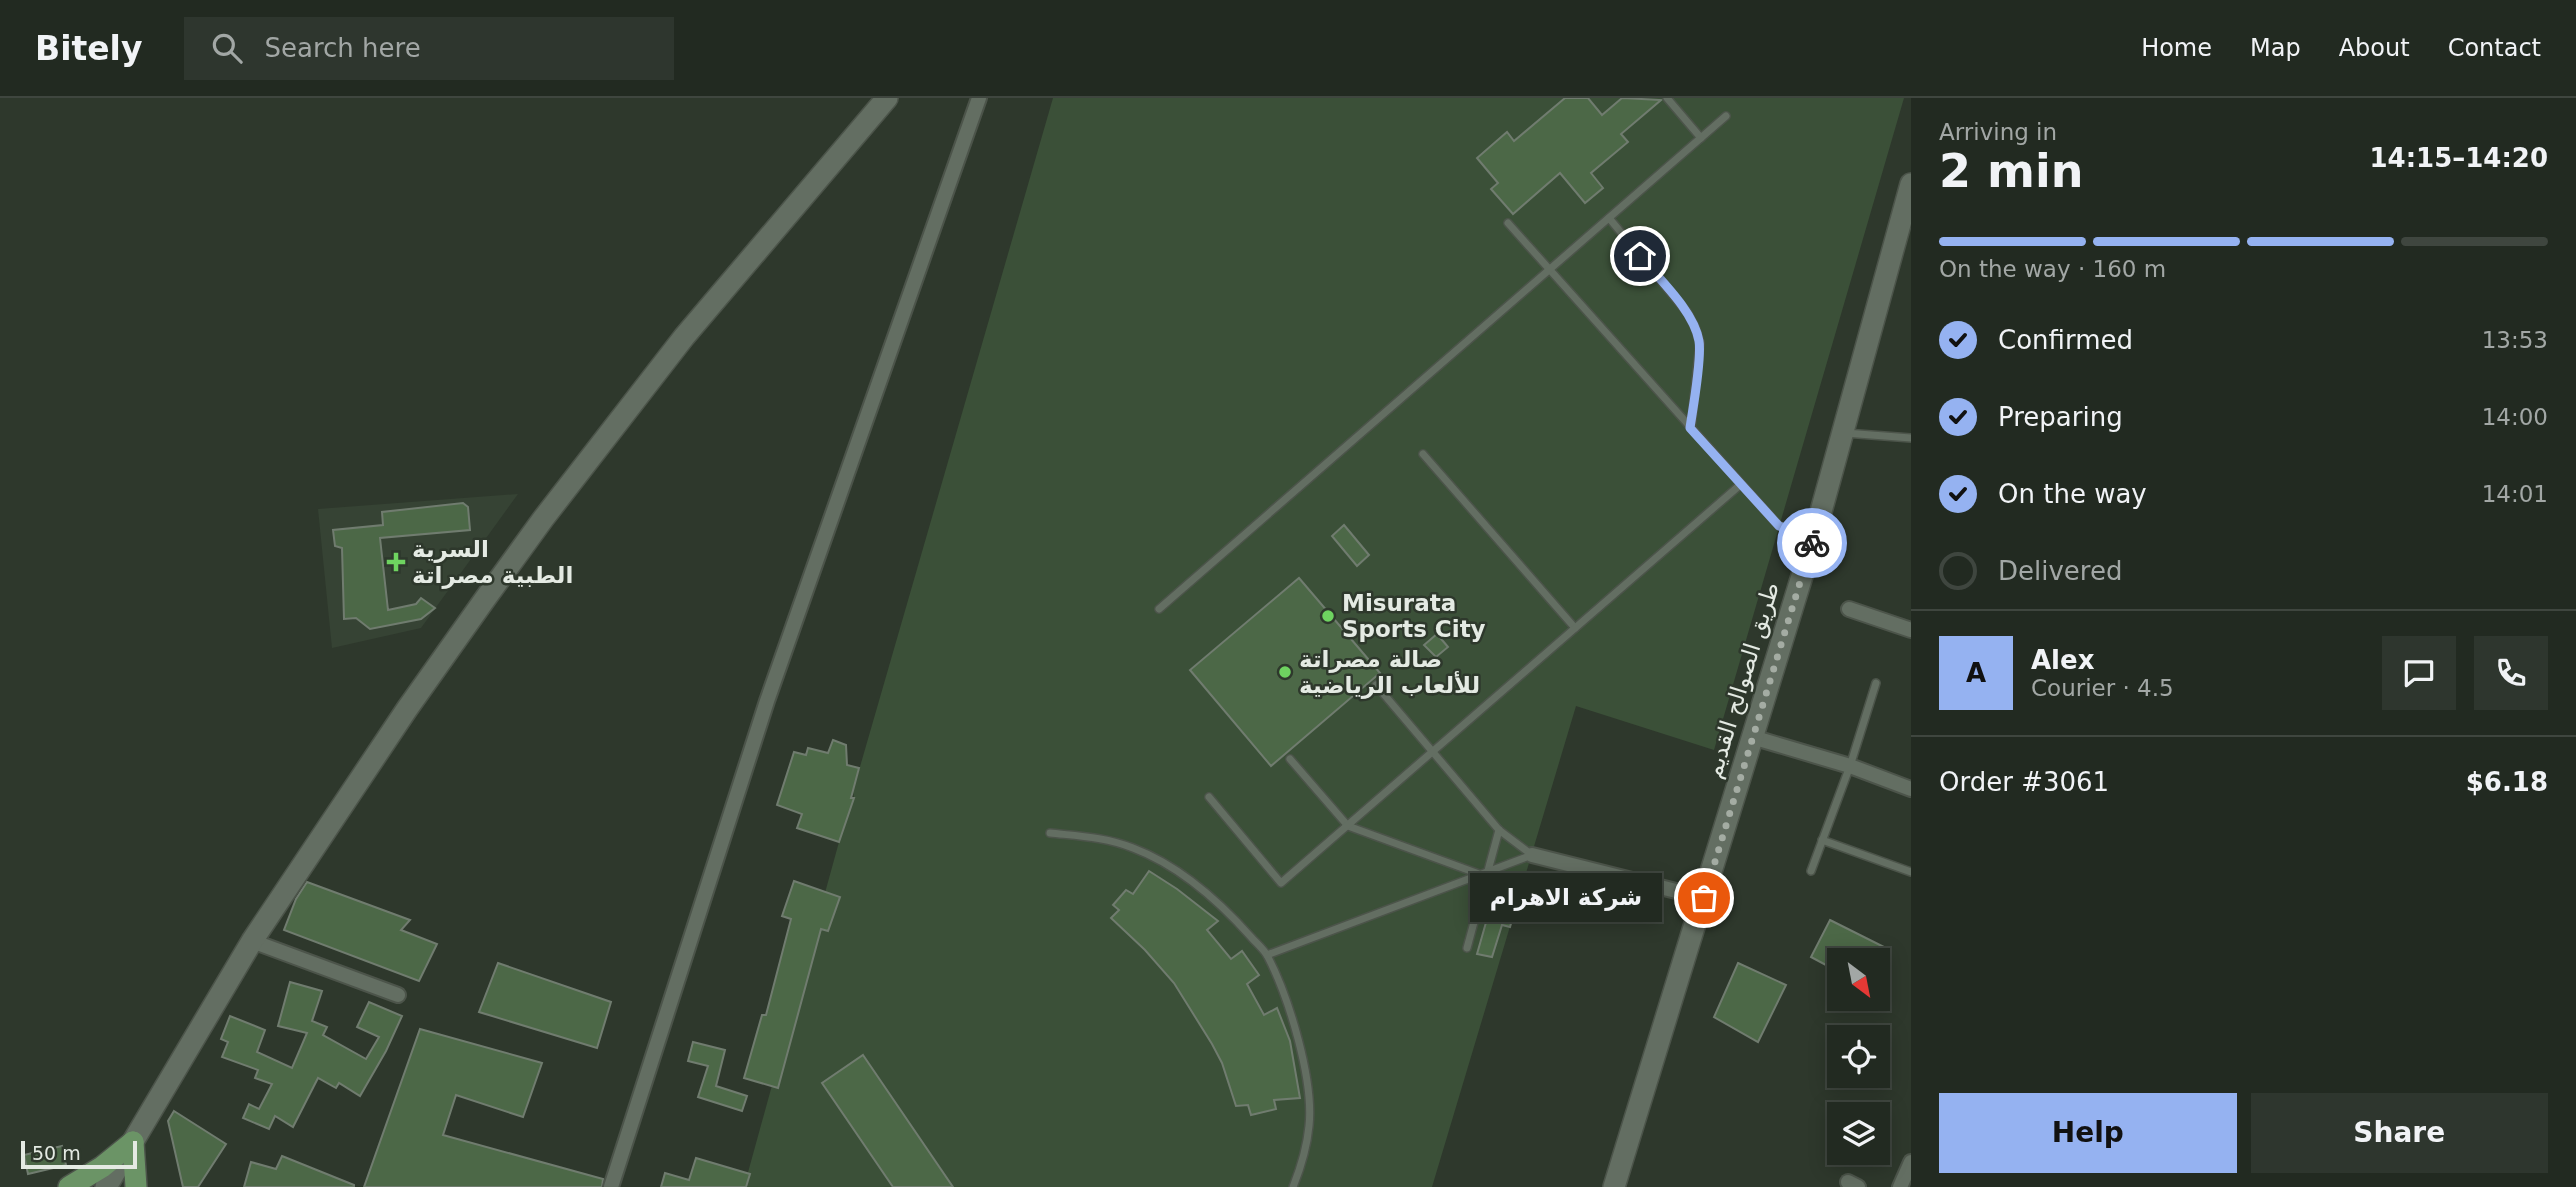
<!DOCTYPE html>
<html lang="en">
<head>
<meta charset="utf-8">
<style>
  body { margin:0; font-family:"DejaVu Sans","Noto Sans Arabic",sans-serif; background:#2e362e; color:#f1f3f6; height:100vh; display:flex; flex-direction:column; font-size:26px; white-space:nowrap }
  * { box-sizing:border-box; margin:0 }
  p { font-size:23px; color:#a2a7a5 }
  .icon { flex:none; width:38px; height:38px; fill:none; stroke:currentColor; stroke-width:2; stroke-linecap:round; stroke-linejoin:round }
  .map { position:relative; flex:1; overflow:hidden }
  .panel { display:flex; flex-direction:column; background:#222a21; width:665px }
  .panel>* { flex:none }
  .needle { width:46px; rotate:148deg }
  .buttons { position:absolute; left:1827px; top:850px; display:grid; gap:14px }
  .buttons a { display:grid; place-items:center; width:63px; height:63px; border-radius:0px; background:#222a21; box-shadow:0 4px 18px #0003,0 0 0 2px #3f463f; font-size:35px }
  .scale { position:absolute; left:21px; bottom:18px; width:116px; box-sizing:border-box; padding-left:7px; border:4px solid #e4eae3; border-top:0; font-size:19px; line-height:24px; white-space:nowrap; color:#e4eae3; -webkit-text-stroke:5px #2e382c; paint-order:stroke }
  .pin { position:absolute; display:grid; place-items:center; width:60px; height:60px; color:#fff; margin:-30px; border:4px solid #fff; border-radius:50%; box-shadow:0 2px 7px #0007 }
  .courier { position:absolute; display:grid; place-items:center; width:70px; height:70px; margin:-35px; border:5px solid #95b2f1; border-radius:50%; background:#fff; color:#222; box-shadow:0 2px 9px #0007 }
  .bubble { position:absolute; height:49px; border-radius:0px; background:#222a21; box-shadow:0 4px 18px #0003,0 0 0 2px #3f463f; font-size:23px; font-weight:600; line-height:49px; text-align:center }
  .overview em { font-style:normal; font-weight:600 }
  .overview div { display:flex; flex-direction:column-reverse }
  .overview { display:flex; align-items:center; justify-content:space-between; height:119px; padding:0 28px }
  h1 { font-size:46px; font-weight:600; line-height:52px }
  .bar { display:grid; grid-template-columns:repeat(4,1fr); gap:10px 7px; align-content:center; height:84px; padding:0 28px }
  .bar i { height:9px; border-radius:5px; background:#3f463f }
  .bar .selected { background:#95b2f1 }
  .bar p { grid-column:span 4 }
  .line { display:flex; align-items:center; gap:18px; padding:0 28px; border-top:2px solid #3f463f }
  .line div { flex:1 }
  .round { display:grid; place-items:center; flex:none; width:74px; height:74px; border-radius:0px; background:#2e362e }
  ol { padding:0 28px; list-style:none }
  li { display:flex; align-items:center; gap:21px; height:77px }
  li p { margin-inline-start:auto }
  li .icon { padding:7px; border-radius:50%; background:#95b2f1; color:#111; stroke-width:4 }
  li:last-child { color:#a2a7a5 }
  li i { width:38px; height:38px; border:4px solid #3f463f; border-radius:50% }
  .cta { display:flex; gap:14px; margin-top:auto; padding:14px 28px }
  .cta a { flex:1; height:80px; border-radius:0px; background:#95b2f1; color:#111; font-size:28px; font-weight:600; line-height:80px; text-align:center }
  .cta a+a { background:#2e362e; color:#f1f3f6 }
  header { display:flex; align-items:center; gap:42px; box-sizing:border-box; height:98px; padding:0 35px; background:#222a21; border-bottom:2px solid #3f463f }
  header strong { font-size:33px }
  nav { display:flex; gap:38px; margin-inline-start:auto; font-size:24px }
  .search { width:490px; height:63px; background:#2e362e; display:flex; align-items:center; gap:18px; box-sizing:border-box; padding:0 24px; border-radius:0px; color:#a2a7a5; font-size:26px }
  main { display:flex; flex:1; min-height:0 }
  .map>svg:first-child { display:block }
  .built { fill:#364334 }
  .green { fill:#3b5038 }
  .building { fill:#4c6847; stroke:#707c6f; stroke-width:2 }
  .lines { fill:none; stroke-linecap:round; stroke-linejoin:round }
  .lane-casing { stroke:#4c544a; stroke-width:10 }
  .street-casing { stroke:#4c544a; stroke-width:18 }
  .secondary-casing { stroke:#4c544a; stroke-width:24 }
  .primary-casing { stroke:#4c544a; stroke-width:24 }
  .lane { stroke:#636e62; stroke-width:7 }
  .street { stroke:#636e62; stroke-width:14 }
  .secondary { stroke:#636e62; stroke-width:21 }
  .primary { stroke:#6b9466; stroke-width:21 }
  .done { stroke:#a4aca3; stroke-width:7; stroke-dasharray:0 12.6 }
  .route { stroke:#95b2f1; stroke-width:9 }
  .poi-dot { fill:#6ed360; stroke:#2e382c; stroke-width:2.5 }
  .labels { text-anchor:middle; stroke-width:5; stroke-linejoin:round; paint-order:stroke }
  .poi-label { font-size:23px; font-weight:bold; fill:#e4eae3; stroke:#2e382c; text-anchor:start }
  .street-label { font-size:23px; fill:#e4eae3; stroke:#2e382c }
</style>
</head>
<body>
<header>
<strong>Bitely</strong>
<div class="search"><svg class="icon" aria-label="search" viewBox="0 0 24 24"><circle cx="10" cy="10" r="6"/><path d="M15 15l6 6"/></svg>Search here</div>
<nav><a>Home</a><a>Map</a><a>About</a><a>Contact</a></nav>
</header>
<main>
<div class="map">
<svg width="1911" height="1089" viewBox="0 0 1911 1089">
  <rect width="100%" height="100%" fill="#2e382c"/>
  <polygon class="built" points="518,396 421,530 332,550 318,411"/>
  <polygon class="green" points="1053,0 1904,0 1714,652 1576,608 1432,1089 744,1089 839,744 854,700 853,693"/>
  <g class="building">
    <polygon points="1565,0 1588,0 1602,17 1622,0 1661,2 1621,36 1628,44 1591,75 1603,90 1585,105 1560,75 1513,116 1491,91 1498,85 1477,60 1507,34 1514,43"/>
    <polygon points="463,405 468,409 470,432 380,440 388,512 416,506 421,500 435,510 421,521 370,531 356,520 344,521 342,450 335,448 333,432 383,427 382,414"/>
    <polygon points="1344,427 1369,457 1357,468 1332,438"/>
    <polygon points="1299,480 1380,575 1271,668 1190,572"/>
    <polygon points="1437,536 1448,549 1436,559 1424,547"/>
    <polygon points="833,642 846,647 847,667 859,670 851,700 854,700 839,744 797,730 802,716 777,707 794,654 806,657 808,650 828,655"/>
    <polygon points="1149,773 1177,791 1218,823 1207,832 1231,861 1242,853 1259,877 1247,886 1264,917 1277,910 1290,943 1300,1000 1274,1002 1276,1011 1251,1017 1248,1007 1236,1008 1222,965 1212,946 1174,885 1145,852 1111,820 1119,812 1113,807 1126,792 1133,796"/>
    <polygon points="794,783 840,799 828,833 821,831 778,990 744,980 762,917 766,917 791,821 782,818"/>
    <polygon points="307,784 410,822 401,832 437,846 419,883 284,832 296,801"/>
    <polygon points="1489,800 1516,808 1510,829 1502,827 1492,859 1477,856 1487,821 1483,820"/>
    <polygon points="1830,822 1890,852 1885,863 1839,863 1839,874 1811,859"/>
    <polygon points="498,865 611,904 597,950 479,914"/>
    <polygon points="1738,865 1786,887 1758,944 1714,919"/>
    <polygon points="290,884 322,893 312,923 327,929 323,937 366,961 379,939 357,929 369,904 402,918 386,953 360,998 339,985 336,990 318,980 293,1029 275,1018 269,1031 243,1020 249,1006 259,1011 272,986 255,980 258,972 222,959 228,944 221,941 230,918 265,932 257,954 292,970 307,935 278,928"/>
    <polygon points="420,931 542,965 523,1019 456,997 443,1037 603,1081 602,1089 364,1089"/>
    <polygon points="693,944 725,952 716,988 747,998 742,1013 698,999 708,968 688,963"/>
    <polygon points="863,957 953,1089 893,1089 822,985"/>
    <polygon points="174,1013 226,1046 198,1089 183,1089 168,1023"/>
    <polygon points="62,1048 66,1067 28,1076 24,1057"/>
    <polygon points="282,1058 354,1087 354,1089 244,1089 251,1064 276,1071"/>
    <polygon points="696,1060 750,1076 746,1089 661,1089 665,1075 689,1082"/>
  </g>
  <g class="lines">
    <defs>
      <g id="lane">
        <polyline points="1667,0 1701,40"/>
        <polyline points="1609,120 1687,214 1695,229 1700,245 1691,330"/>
        <polyline points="1508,125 1779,428 1813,439"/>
        <polyline points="1845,335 1911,340"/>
        <polyline points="1423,356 1575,530"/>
        <polyline points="1159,511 1726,18"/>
        <polyline points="1376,587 1499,732 1532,757"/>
        <polyline points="1290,661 1348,728 1479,776"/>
        <polyline points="1209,699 1281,785 1740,387"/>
        <path d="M1050,735C1078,738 1106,739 1133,750C1178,767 1219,803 1251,839C1256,845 1264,851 1268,859C1289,900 1314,982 1309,1028C1307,1049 1301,1069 1293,1089"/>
        <polyline points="1822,742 1911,774"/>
        <polyline points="1811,773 1850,668 1876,585"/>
        <polyline points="1467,850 1499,732"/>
        <polyline points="1267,857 1532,757"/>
      </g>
      <g id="street">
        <polyline points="1849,511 1911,532"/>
        <polyline points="1752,639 1850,668 1911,691"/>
        <polyline points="1532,757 1704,800"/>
        <polyline points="252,843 398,897"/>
        <polyline points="1848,1084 1858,1089"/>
        <polyline points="611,1089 767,603 979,0"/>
        <polyline points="1900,1089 1911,1064"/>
      </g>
      <g id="secondary">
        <polyline points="106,1089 252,843 407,611 485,501 543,421 684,239 887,0"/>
        <polyline points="1614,1089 1814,439 1911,86"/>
      </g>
      <g id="primary">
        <polyline points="133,1044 136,1089"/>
        <polyline points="69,1089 102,1069 133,1044"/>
      </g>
    </defs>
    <use href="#lane" class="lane-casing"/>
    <use href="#street" class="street-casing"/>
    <use href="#secondary" class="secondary-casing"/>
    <use href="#primary" class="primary-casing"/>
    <use href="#lane" class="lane"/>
    <use href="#street" class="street"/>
    <use href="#secondary" class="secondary"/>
    <use href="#primary" class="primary"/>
  </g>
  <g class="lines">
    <polyline class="done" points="1704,800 1812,445"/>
    <path class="route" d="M1640,158C1659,181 1694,213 1699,243C1702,262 1693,309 1690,330L1779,428L1814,439L1812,445"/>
  </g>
  <g class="poi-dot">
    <path d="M392.5 453.5h7v7h7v7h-7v7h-7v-7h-7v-7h7z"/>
    <circle cx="1328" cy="518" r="7"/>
    <circle cx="1285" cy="574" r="7"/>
  </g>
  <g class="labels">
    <g class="poi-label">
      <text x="412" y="459">السرية<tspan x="412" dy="26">الطبية مصراتة</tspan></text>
      <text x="1342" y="513">Misurata<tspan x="1342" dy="26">Sports City</tspan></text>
      <text x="1299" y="569">صالة مصراتة<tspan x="1299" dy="26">للألعاب الرياضية</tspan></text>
    </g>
    <g class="street-label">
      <text transform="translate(1742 582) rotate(-73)" y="8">طريق الصوالح القديم</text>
    </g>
  </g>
</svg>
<div class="buttons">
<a><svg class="needle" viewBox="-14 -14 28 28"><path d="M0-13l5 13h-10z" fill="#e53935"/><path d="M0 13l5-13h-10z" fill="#a2a7a5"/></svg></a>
<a><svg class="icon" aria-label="locate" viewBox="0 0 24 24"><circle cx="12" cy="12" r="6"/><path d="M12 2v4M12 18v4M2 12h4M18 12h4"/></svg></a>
<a><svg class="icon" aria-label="layers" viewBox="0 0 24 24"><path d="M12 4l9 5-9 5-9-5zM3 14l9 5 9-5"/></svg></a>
</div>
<div class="scale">50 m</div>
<div class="pin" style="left:1704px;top:800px;background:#ea580c"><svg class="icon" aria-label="bag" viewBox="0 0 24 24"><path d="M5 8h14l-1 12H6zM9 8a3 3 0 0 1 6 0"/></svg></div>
<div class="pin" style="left:1640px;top:158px;background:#1f2937"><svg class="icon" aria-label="home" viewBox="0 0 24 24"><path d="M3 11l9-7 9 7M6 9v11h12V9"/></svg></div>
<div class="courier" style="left:1812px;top:445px"><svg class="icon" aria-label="bike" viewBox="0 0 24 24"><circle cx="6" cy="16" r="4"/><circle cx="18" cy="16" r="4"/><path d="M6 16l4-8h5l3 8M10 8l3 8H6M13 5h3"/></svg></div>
<div class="bubble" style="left:1470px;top:775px;width:192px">شركة الاهرام</div>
</div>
<section class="panel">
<div class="overview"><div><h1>2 min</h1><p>Arriving in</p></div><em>14:15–14:20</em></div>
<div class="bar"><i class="selected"></i><i class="selected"></i><i class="selected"></i><i></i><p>On the way · 160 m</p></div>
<ol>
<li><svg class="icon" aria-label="check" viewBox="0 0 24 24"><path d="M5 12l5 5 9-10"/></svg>Confirmed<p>13:53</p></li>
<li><svg class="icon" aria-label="check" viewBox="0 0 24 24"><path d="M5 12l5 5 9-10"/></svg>Preparing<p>14:00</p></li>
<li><svg class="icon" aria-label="check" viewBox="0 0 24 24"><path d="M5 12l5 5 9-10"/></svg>On the way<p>14:01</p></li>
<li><i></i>Delivered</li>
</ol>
<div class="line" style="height:126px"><b class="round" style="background:#95b2f1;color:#111">A</b><div><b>Alex</b><p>Courier · 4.5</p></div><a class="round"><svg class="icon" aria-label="chat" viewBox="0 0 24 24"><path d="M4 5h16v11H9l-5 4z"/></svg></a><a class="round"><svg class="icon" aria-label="phone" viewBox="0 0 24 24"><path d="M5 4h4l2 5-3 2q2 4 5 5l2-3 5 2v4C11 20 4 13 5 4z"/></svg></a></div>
<div class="line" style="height:91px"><div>Order #3061</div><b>$6.18</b></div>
<div class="cta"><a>Help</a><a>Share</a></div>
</section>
</main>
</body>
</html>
